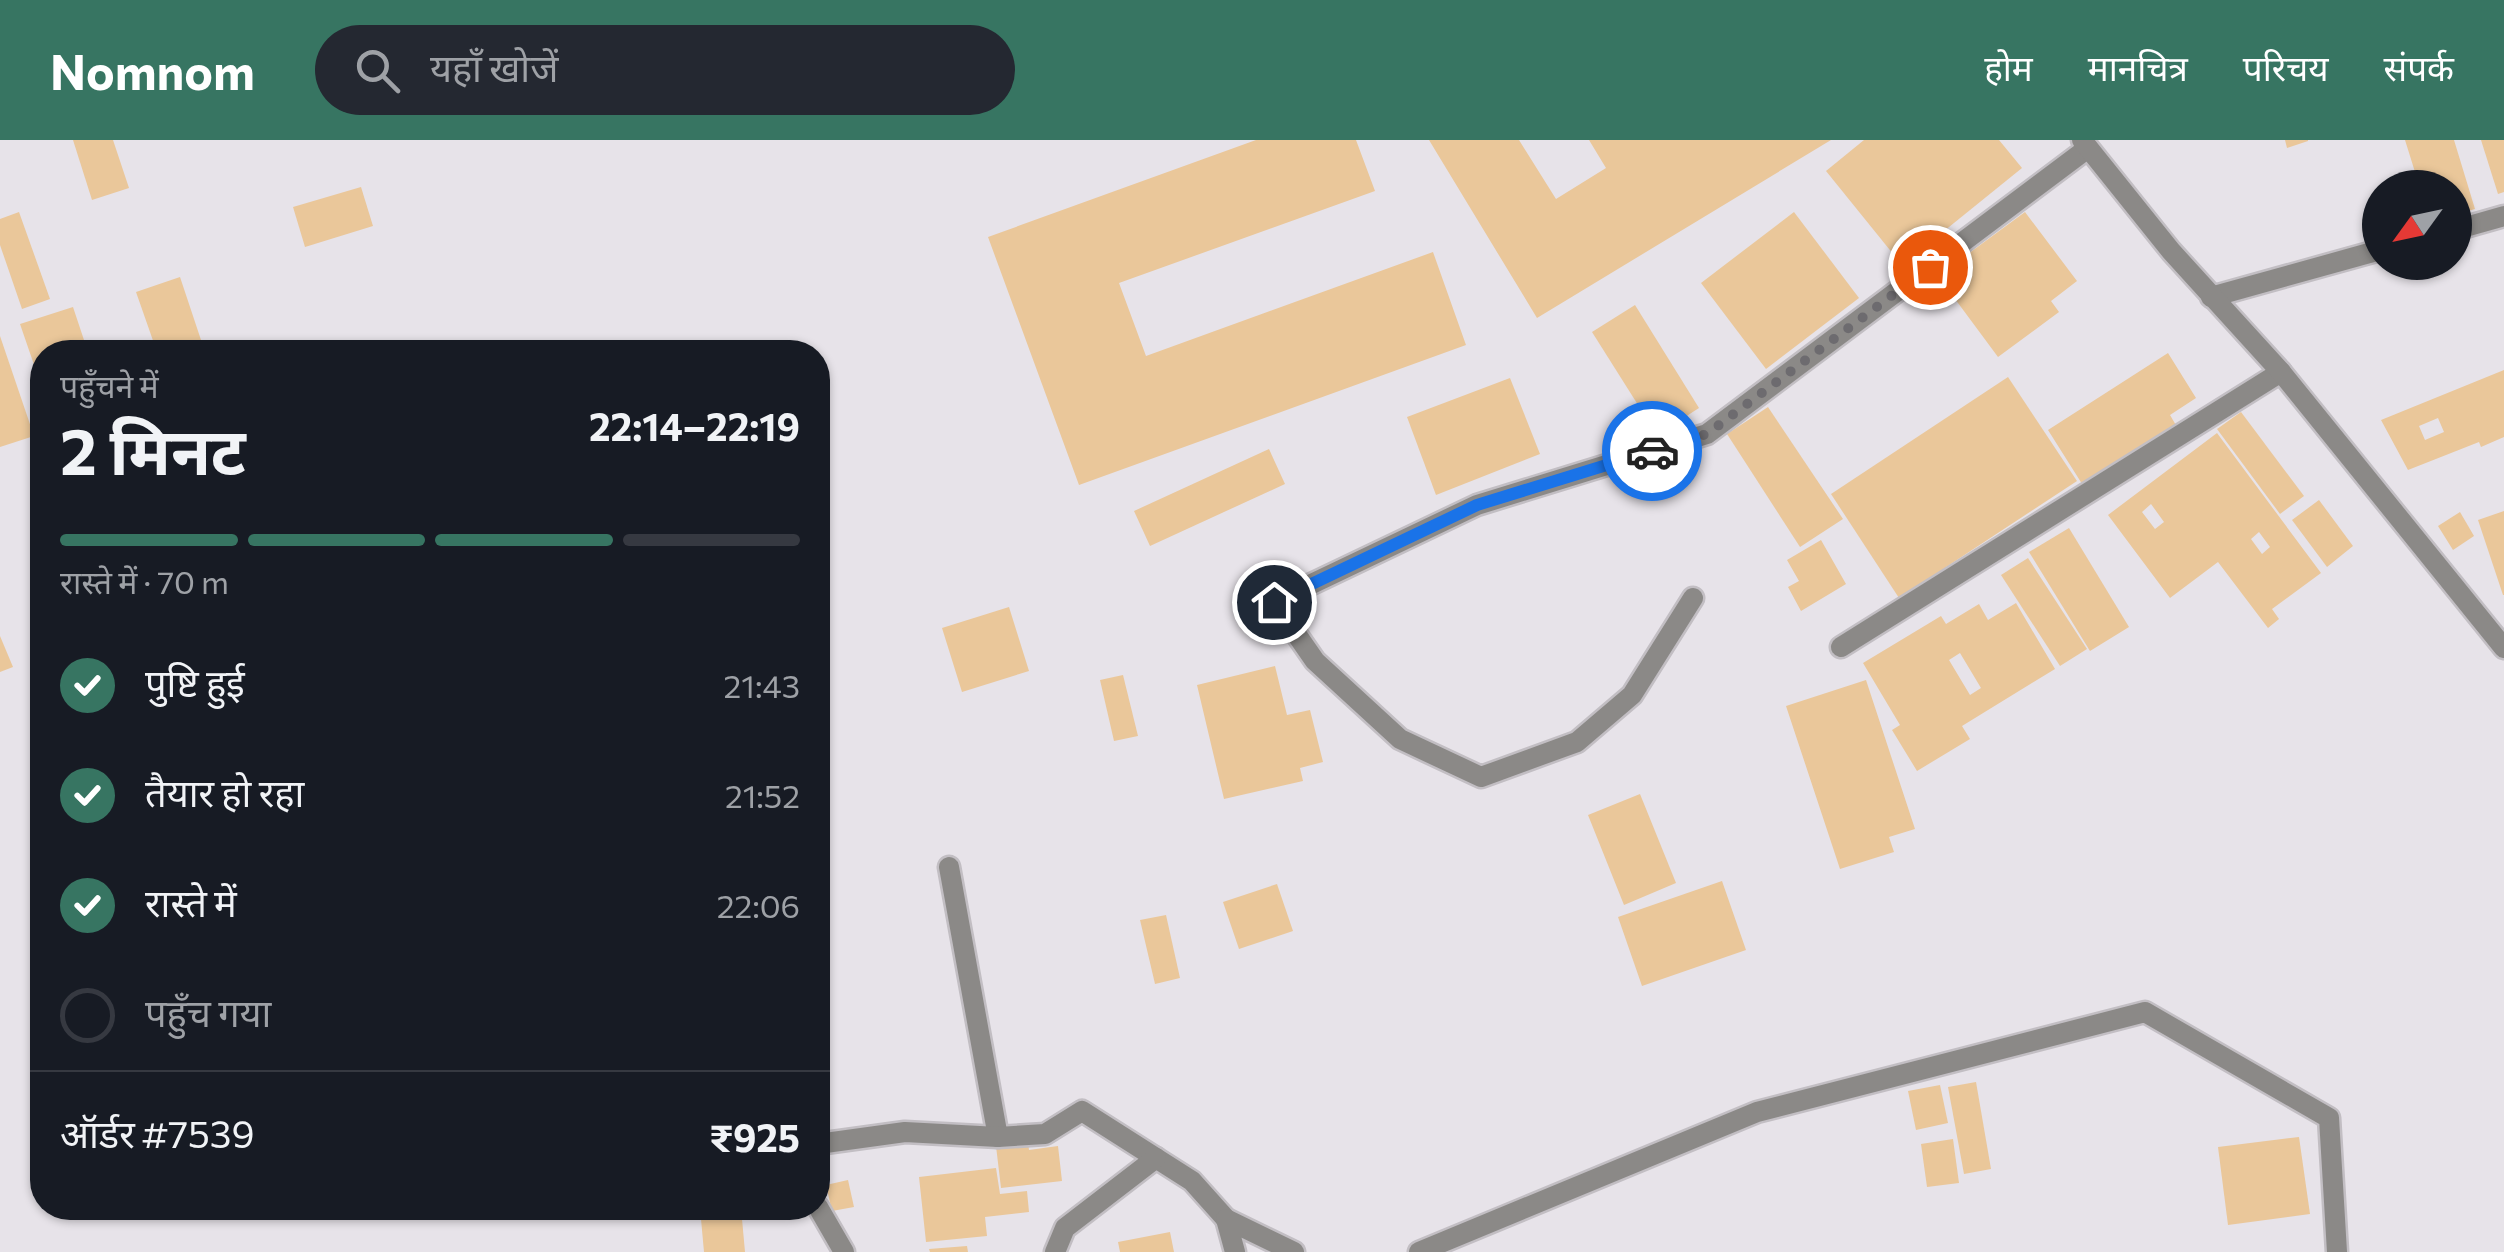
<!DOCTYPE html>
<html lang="hi">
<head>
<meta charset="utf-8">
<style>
  body { margin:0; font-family:Commissioner,"Noto Sans Devanagari",sans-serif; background:#242831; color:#f1f3f6; height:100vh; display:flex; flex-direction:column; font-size:38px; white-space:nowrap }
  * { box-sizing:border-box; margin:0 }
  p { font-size:32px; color:#9ea1a6 }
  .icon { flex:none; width:55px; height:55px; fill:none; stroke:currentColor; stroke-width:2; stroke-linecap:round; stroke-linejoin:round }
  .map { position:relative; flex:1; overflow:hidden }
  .drawer { position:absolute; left:30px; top:200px; width:800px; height:880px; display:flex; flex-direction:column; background:#171b24; border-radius:40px; box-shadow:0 2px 8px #0004 }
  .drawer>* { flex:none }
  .needle { width:65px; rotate:237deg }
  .tools { position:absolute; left:2362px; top:30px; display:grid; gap:20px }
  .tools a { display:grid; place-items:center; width:110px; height:110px; border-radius:50%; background:#171b24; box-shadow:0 2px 8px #0004; font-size:50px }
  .pin { position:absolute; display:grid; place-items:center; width:85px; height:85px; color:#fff; margin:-42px; border:5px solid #fff; border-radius:50%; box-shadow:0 2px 10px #0007 }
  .courier { position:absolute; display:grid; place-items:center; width:100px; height:100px; margin:-50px; border:8px solid #1a73e8; border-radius:50%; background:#fff; color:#222; box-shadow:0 2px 12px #0007 }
  .head em { font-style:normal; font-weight:700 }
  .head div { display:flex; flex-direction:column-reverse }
  .head { display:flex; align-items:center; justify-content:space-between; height:170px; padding:0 30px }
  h1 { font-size:65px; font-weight:700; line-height:75px }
  .bar { display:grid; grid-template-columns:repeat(4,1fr); gap:15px 10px; align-content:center; height:120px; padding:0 30px }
  .bar i { height:12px; border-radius:8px; background:#363941 }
  .bar .active { background:#377562 }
  .bar p { grid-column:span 4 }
  .line { display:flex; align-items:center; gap:25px; padding:0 30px; border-top:2px solid #363941 }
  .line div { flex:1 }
  ol { padding:0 30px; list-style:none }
  li { display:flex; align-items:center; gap:30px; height:110px }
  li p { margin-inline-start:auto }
  li .icon { padding:10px; border-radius:50%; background:#377562; color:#fff; stroke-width:4 }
  li:last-child { color:#9ea1a6 }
  li i { width:55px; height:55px; border:5px solid #363941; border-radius:50% }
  header { display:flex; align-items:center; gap:60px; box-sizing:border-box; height:140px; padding:0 50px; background:#377562; color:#fff }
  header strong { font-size:48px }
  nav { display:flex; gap:55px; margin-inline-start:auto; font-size:35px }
  .search { width:700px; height:90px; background:#242831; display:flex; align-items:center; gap:25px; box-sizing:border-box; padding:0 35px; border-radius:55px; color:#9ea1a6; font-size:38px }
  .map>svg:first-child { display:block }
  .building { fill:#eac79a; fill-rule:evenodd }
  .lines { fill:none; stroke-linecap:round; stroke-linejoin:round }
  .minor-casing { stroke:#c2bec3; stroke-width:25 }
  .tertiary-casing { stroke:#c2bec3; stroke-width:25 }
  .minor { stroke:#8b8987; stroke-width:20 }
  .tertiary { stroke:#8b8987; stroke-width:20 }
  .done { stroke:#6d6b6f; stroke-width:10; stroke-dasharray:0 18 }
  .route { stroke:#1a73e8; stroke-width:12 }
</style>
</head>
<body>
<header>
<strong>Nomnom</strong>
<div class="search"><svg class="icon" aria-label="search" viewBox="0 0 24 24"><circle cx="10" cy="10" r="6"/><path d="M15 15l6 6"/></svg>यहाँ खोजें</div>
<nav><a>होम</a><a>मानचित्र</a><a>परिचय</a><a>संपर्क</a></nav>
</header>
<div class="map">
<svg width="2504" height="1112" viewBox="0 0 2504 1112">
  <rect width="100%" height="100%" fill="#e7e3e9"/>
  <g class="building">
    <polygon points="73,0 113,0 129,48 92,60"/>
    <polygon points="1256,0 1356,0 1375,51 1119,143 1146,216 1433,112 1466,205 1079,345 988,97"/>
    <polygon points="1429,0 1519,0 1556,59 1606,28 1589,0 1831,0 1537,178"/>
    <polygon points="1864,0 1999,0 2022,28 1902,125 1826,31"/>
    <polygon points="2285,0 2308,0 2308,1 2287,8"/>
    <polygon points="2405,0 2454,0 2475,69 2455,75 2455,48 2420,48"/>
    <polygon points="2481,0 2504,0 2504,52 2498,54"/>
    <polygon points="361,47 373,86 305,107 293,67"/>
    <polygon points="19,72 50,159 22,169 0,105 0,79"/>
    <polygon points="1794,72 1859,158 1766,229 1701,143"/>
    <polygon points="2025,72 2077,141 2051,161 2059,172 1998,217 1938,136"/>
    <polygon points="180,137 205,212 157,212 136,152"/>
    <polygon points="1635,165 1699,268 1657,295 1592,192"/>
    <polygon points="73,167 88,212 42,212 42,248 20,184"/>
    <polygon points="0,196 34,296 0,307"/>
    <polygon points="2168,213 2196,258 2170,275 2177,287 2084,347 2048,290"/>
    <path d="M2504,230V297L2481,307L2479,302L2408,330L2381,280ZM2438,278L2444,292L2425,300L2419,286Z"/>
    <polygon points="2008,237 2077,341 1899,458 1831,354"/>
    <polygon points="1510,238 1540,314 1436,355 1407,277"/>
    <polygon points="1768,267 1843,379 1800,407 1727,294"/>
    <polygon points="2241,272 2304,356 2280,374 2217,289"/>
    <path d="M2217,293L2321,433L2272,469L2279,479L2268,488L2218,422L2170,458L2108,375ZM2151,364L2164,382L2155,389L2142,372ZM2259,392L2270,407L2262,414L2251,399Z"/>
    <polygon points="1269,309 1285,344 1150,406 1134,371"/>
    <polygon points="2319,360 2353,406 2327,427 2292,380"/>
    <polygon points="2504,371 2504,455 2503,455 2478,380"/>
    <polygon points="2460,372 2474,396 2453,410 2438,386"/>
    <polygon points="2069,388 2129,487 2090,511 2029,412"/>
    <polygon points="1821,400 1846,444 1801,471 1788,447 1799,441 1787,420"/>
    <polygon points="2028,418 2087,509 2060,526 2001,435"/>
    <path d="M2016,463L2055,529L1962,586L1970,599L1917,631L1892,590L1900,585L1863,523L1941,476L1946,484L1979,464L1988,480ZM1960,513L1981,548L1970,555L1949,520Z"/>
    <polygon points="1009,467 1029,531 962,552 942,488"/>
    <polygon points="0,496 13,527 0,532"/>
    <polygon points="1275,526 1287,575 1310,570 1323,622 1300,628 1303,641 1224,659 1197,545"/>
    <polygon points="1123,535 1138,596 1114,601 1100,540"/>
    <polygon points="1866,540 1915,689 1889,697 1894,712 1840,729 1786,566"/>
    <polygon points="1640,654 1676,743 1624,765 1588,675"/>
    <polygon points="1722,741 1746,810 1642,846 1618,777"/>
    <polygon points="1277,744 1293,791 1239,809 1223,762"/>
    <polygon points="1166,775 1180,838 1155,844 1140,780"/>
    <polygon points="1976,942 1991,1029 1964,1034 1948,947"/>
    <polygon points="1940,945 1948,983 1916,990 1908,951"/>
    <polygon points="2299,997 2310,1074 2228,1085 2218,1007"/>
    <polygon points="1953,999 1959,1043 1927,1047 1921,1004"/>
    <polygon points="1028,1002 1029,1010 1058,1006 1062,1041 1001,1048 996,1006"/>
    <polygon points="996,1028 1000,1054 1027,1051 1029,1072 985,1077 987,1096 926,1102 919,1037"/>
    <polygon points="848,1040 854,1067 832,1071 826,1045"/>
    <polygon points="700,1068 741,1068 745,1112 704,1112"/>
    <polygon points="1170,1092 1174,1112 1120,1112 1118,1102"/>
    <polygon points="967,1106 968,1112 930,1112 929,1109"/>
  </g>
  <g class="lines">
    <defs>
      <g id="minor">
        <polyline points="2455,90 2504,76"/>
        <polyline points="2211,157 2380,110"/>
        <polyline points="1693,458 1632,555 1577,602 1481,637 1400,599 1315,521 1274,462 1477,365 1707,294 2088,8"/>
        <polyline points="1841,507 2281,232"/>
        <polyline points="949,727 998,997"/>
        <polyline points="818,1004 905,992 998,997 1045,994 1082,971 1192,1041 1226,1079"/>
        <polyline points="818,1067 844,1112"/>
        <polyline points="1055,1112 1065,1088 1156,1018"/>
        <polyline points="1235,1112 1226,1079 1294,1112"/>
        <polyline points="1419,1112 1757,972 2145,872 2329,978 2337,1112"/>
      </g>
      <polyline id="tertiary" points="2082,0 2171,111 2281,232 2504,508"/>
    </defs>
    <use href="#minor" class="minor-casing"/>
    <use href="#tertiary" class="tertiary-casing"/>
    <use href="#minor" class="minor"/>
    <use href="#tertiary" class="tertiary"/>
  </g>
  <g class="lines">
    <polyline class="done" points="1652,311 1707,294 1930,127"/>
    <polyline class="route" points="1274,462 1477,365 1652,311"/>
  </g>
</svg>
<div class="tools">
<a><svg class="needle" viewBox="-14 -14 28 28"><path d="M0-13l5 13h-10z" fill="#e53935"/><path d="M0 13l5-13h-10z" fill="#9ea1a6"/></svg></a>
</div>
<div class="pin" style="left:1930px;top:127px;background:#ea580c"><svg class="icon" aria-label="bag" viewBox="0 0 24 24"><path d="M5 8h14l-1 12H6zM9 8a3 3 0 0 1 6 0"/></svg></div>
<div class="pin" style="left:1274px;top:462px;background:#1f2937"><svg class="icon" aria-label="home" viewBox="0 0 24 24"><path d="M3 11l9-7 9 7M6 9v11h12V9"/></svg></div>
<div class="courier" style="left:1652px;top:311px"><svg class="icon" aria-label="car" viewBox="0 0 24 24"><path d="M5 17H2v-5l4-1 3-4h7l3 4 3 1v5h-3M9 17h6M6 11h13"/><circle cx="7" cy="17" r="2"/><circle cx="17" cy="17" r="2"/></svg></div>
<section class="drawer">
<div class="head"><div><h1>2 मिनट</h1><p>पहुँचने में</p></div><em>22:14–22:19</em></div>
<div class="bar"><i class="active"></i><i class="active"></i><i class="active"></i><i></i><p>रास्ते में · 70 m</p></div>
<ol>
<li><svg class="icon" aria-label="check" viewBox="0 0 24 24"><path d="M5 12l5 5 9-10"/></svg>पुष्टि हुई<p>21:43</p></li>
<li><svg class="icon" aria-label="check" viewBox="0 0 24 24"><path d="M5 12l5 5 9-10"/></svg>तैयार हो रहा<p>21:52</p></li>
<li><svg class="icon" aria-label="check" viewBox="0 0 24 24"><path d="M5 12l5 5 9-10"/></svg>रास्ते में<p>22:06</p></li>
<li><i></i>पहुँच गया</li>
</ol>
<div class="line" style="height:130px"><div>ऑर्डर #7539</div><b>₹925</b></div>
</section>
</div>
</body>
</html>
